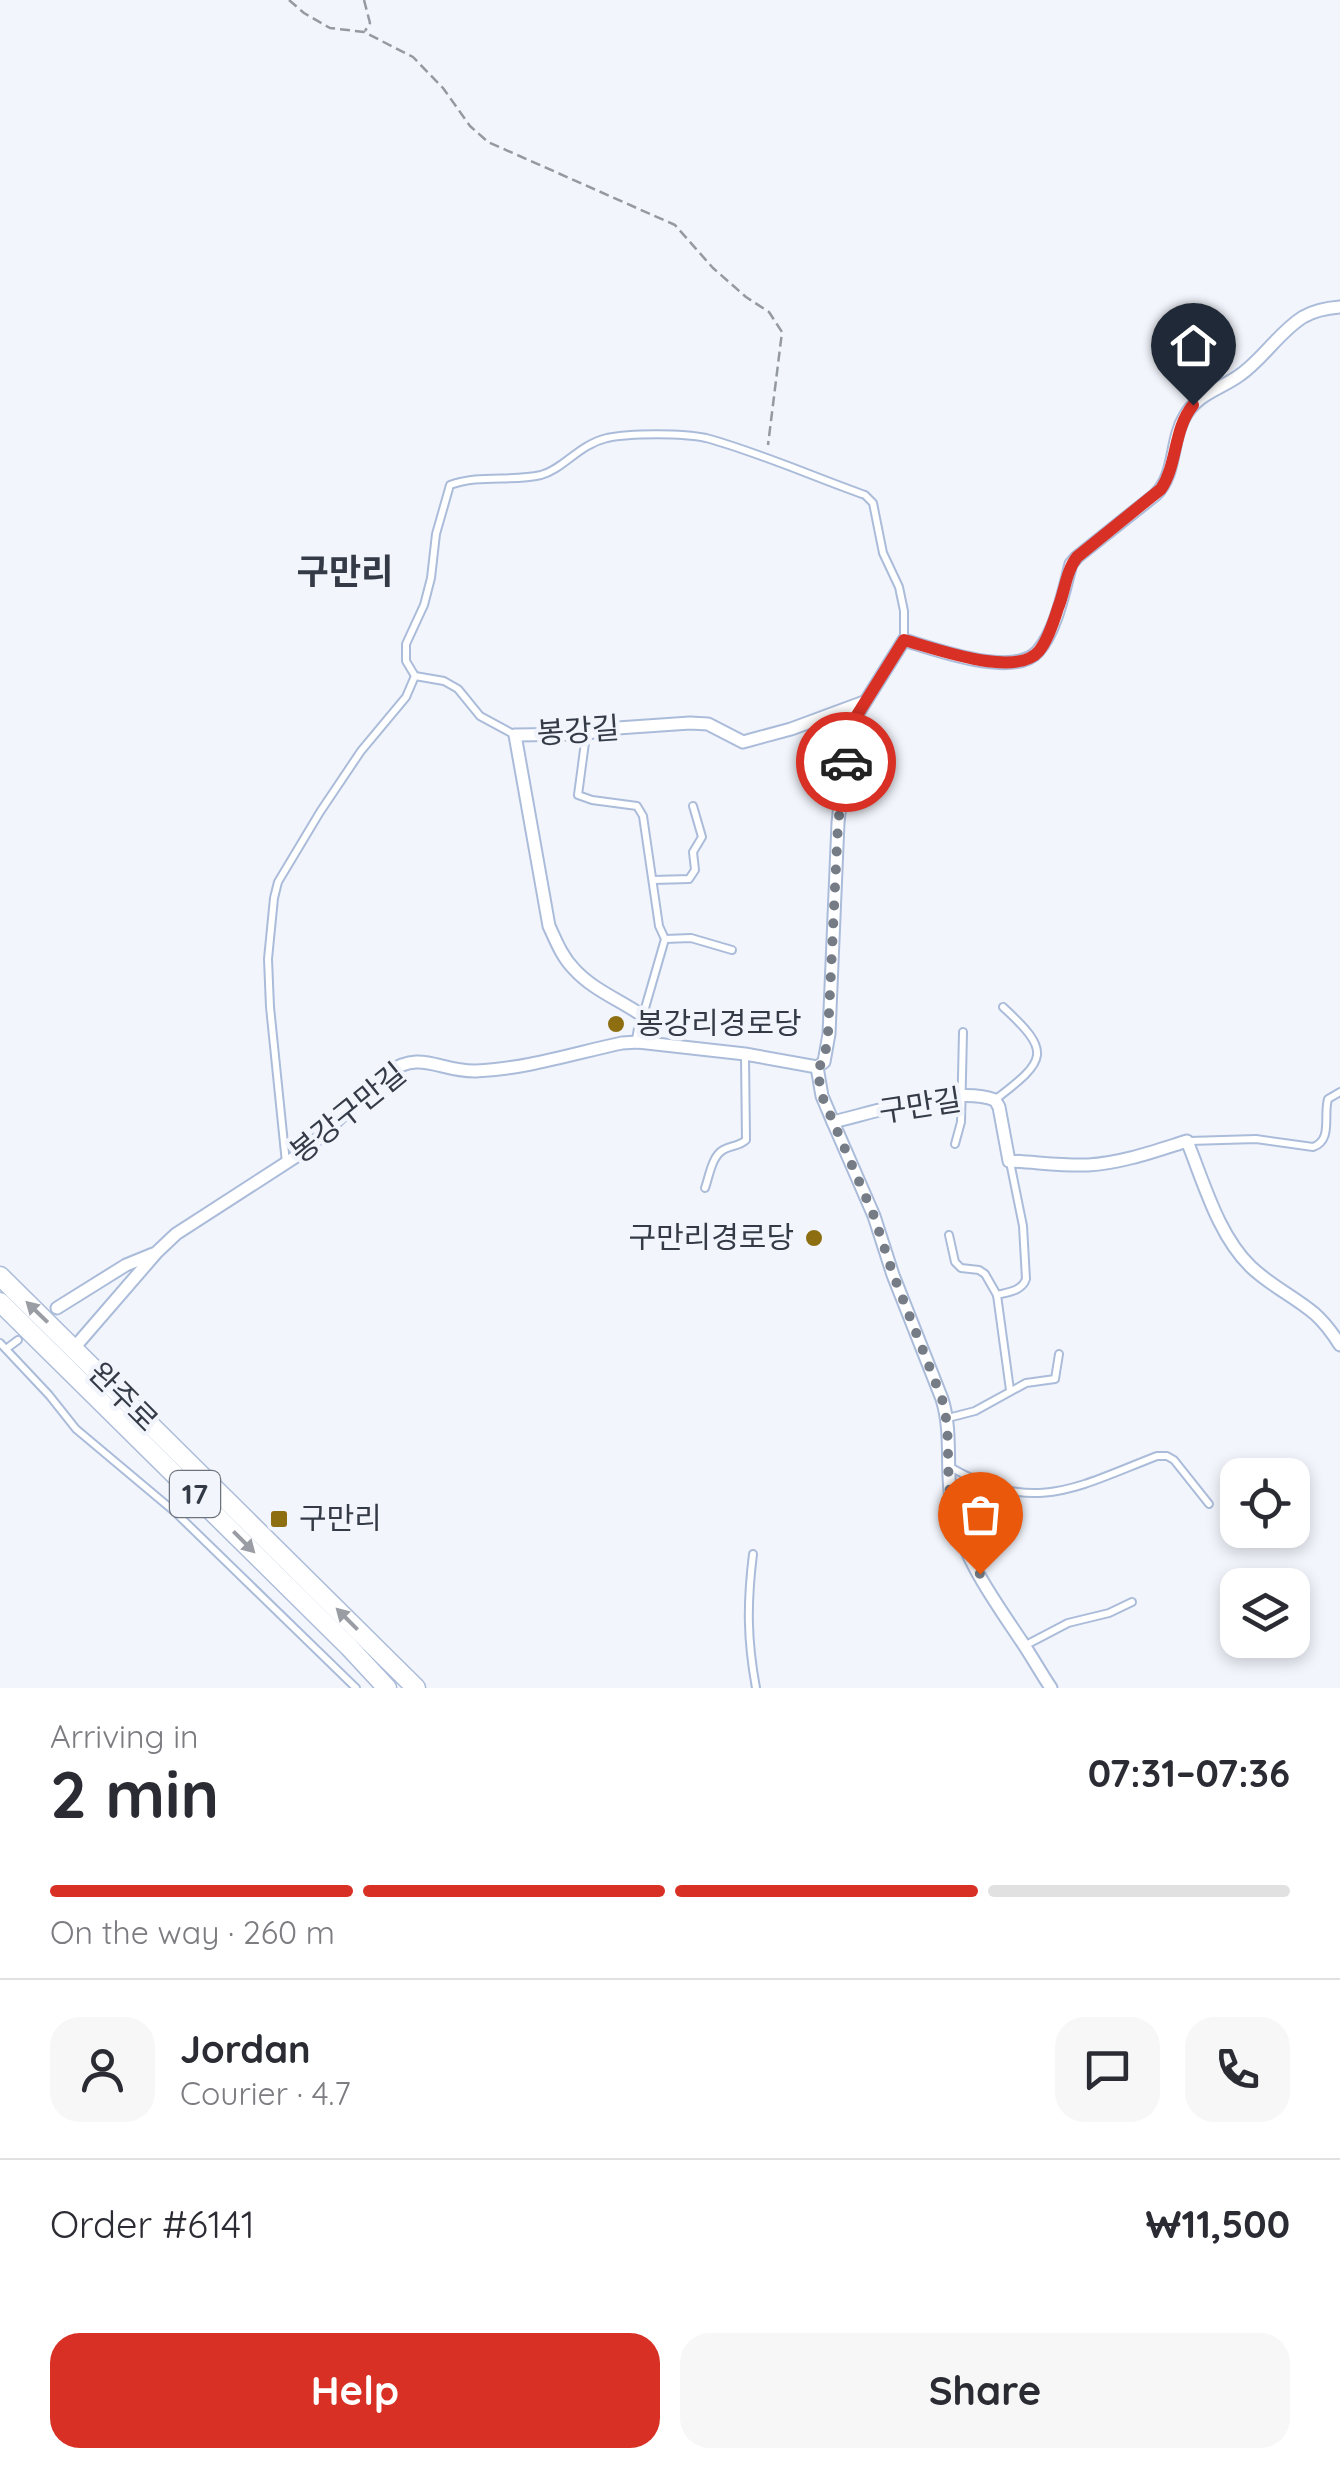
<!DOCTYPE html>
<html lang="en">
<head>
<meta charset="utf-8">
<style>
  body { margin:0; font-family:Quicksand,"Noto Sans KR",sans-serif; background:#f7f7f7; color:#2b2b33; height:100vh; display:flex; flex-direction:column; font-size:38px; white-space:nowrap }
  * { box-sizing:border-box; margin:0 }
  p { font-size:32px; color:#7c7c81 }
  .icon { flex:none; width:55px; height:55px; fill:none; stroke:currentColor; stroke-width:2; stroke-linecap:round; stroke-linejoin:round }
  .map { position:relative; height:1688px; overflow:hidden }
  .drawer { display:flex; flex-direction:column; background:#fff; flex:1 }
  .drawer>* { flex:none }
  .fabs { position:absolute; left:1220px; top:1458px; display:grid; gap:20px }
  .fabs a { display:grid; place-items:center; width:90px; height:90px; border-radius:20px; background:#fff; box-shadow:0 5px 15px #0003; font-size:50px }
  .pin { position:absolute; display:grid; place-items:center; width:85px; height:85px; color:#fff; margin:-102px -42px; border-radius:50% 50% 50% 0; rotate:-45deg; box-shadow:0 0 10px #0007 }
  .pin .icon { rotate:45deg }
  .courier { position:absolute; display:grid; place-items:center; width:100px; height:100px; margin:-50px; border:8px solid #d93025; border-radius:50%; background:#fff; color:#222; box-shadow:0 2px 12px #0007 }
  .head em { font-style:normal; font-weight:700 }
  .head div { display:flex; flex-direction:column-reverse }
  .head { display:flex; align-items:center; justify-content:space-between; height:170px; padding:0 50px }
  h1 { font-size:65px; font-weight:700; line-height:75px }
  .bar { display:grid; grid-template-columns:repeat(4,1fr); gap:15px 10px; align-content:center; height:120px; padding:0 50px }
  .bar i { height:12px; border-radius:8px; background:#e1e1e2 }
  .bar .selected { background:#d93025 }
  .bar p { grid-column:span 4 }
  .line { display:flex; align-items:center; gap:25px; padding:0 50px; border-top:2px solid #e1e1e2 }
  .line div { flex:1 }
  .round { display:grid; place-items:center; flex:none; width:105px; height:105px; border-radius:30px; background:#f7f7f7 }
  .action { display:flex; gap:20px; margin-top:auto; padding:20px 50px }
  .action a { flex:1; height:115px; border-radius:30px; background:#d93025; color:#fff; font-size:40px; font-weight:700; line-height:115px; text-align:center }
  .action a+a { background:#f7f7f7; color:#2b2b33 }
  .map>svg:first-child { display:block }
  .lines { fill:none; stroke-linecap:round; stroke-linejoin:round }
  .lane-casing { stroke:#abbcda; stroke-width:10 }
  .street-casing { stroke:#abbcda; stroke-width:15 }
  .primary-casing { stroke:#abbcda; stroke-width:21 }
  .path { stroke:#9499a2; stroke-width:2.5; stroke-dasharray:10 5; stroke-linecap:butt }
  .lane { stroke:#fff; stroke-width:6 }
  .street { stroke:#fff; stroke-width:11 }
  .primary { stroke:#fff; stroke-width:18 }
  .oneway { fill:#9a9da3 }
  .done { stroke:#767c86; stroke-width:10; stroke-dasharray:0 18 }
  .route { stroke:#d93025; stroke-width:12 }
  .poi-dot { fill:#8d6f12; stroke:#f2f5fc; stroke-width:4 }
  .labels { text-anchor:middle; stroke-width:9; stroke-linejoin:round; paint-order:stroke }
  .shield { fill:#f2f5fc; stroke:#6d737d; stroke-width:2.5 }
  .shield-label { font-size:28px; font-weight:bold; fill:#343b47 }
  .street-label { font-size:30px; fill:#343b47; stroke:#f2f5fc }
  .poi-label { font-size:30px; fill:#343b47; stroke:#f2f5fc; text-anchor:start }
  .quarter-label { font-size:35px; font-weight:bold; fill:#343b47; stroke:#f2f5fc }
</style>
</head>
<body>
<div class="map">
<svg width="1340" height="1688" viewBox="0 0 1340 1688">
  <rect width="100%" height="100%" fill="#f2f5fc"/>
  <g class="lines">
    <defs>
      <g id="lane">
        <path d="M415,676L406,661V644L424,605L431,578L436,534L450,485C480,474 510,482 541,475C565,468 578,445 607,438C630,433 683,433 706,438C758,452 814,477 865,495L873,503L883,553L899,587L904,611V639"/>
        <polyline points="586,735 578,795 592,800 637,806 643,816 659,926 665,939 643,1015"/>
        <polyline points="653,880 689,879 695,870 693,852 702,837 693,806"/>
        <polyline points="665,939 691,938 732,950"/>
        <path d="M996,1099C1047,1060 1052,1052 1003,1007"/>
        <path d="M1189,1141L1256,1139L1313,1147C1333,1140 1323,1116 1328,1099L1340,1092"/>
        <polyline points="955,1144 961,1122 963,1032"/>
        <path d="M1010,1162L1023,1226L1026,1279C1022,1291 1008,1292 997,1295L1010,1390"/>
        <polyline points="286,1163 270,1007 268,959 274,898 278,882 320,812 361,751 406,697 415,676 444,681 458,689 480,716 515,735"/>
        <path d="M705,1188C709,1177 712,1156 723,1150C731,1145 738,1147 746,1140L745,1056"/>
        <polyline points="949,1235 955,1262 961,1268 979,1270 985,1274 997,1295"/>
        <polyline points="0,1343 49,1395 76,1429 175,1512 356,1688"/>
        <polyline points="6,1349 18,1340"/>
        <polyline points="948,1418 975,1411 1026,1383 1055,1379 1059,1354"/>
        <path d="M950,1467C1035,1515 1074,1488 1157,1456H1167L1174,1460L1209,1504"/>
        <path d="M753,1554C747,1603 747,1639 756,1688"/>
        <polyline points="1026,1645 1068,1623 1109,1613 1132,1602"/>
      </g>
      <g id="street">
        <path d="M638,1042L643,1016C620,1000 593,990 574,969C562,957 556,941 549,926L515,735L586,734L603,729L690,723L708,724L743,742L791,729L864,702"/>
        <polyline points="817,1067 822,1096 833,1122"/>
        <polyline points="57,1308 126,1265 153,1254"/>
        <path d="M74,1348L157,1252L176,1234L306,1150L387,1073C422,1049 439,1072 476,1071C525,1069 575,1053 622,1043L638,1042L745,1054L817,1067L824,1062L829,1034L838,823L843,776L854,720L904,640C934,649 1014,679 1038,651C1056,631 1064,590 1071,564L1077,557L1155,495C1177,474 1170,441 1185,416C1197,394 1221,389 1240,375C1263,359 1279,332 1303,317C1315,310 1327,308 1340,307"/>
        <path d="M1051,1688C1041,1673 1032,1657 1022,1642C994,1600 962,1557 952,1506C945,1471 953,1434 942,1399L893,1275L874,1216L833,1122C875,1112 956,1085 995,1100L999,1107L1009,1161C1035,1162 1062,1166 1088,1165C1122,1163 1155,1151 1187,1141C1204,1183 1218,1235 1251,1267C1271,1286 1295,1297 1315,1314C1325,1323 1333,1334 1340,1345"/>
      </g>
      <g id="primary">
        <polyline points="0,1276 416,1688"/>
        <polyline points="0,1302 349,1647 387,1688"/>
      </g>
    </defs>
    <use href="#lane" class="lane-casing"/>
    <use href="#street" class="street-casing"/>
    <use href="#primary" class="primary-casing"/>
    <g class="path">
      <polyline points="289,0 304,13 330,28 364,32 413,57 443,88 470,126 488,142 675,225 713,268 746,297 769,312 782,332 768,445"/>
      <polyline points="364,0 370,23 365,31"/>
    </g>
    <use href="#lane" class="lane"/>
    <use href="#street" class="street"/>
    <use href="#primary" class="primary"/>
  </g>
  <defs><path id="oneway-solid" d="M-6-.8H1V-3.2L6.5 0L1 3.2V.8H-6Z" transform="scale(2.5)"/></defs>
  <g class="oneway">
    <use href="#oneway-solid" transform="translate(37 1312) rotate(-136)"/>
    <use href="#oneway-solid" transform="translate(244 1542) rotate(45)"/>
    <use href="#oneway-solid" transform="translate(347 1619) rotate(-135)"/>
  </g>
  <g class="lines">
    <path class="done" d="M846,762L838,824L828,1034L824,1062L817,1068L822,1096L874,1216L893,1274L942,1399C951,1430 946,1462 950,1493C953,1523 966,1549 980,1574"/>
    <path class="route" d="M846,762L854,720L904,640C934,648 1016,679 1039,651C1048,640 1054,621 1058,608C1065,591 1066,571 1077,557L1161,489C1178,463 1173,430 1193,405"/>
  </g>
  <g class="poi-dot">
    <circle cx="616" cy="1024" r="10"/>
    <circle cx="814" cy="1238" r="10"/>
    <rect x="269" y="1509" width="20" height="20" rx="5"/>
  </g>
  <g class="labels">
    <rect class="shield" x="170" y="1471" width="50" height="46" rx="8"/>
    <g class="shield-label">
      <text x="195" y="1504">17</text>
    </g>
    <g class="street-label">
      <text transform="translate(578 731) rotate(-4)" y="10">봉강길</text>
      <text transform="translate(920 1106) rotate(-9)" y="10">구만길</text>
      <text transform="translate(348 1113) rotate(-39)" y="10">봉강구만길</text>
      <text transform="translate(123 1397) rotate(45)" y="10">완주로</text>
    </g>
    <g class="poi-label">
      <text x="636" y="1034">봉강리경로당</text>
      <text x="794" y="1248" text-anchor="end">구만리경로당</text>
      <text x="299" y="1529">구만리</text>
    </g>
    <g class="quarter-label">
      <text x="345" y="584">구만리</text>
    </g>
  </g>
</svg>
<div class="fabs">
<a><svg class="icon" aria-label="locate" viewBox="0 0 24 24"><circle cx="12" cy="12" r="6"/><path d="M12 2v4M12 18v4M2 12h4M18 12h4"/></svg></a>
<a><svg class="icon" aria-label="layers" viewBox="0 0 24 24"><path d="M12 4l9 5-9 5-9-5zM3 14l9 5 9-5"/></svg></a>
</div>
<div class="pin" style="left:980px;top:1574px;background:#ea580c"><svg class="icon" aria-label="bag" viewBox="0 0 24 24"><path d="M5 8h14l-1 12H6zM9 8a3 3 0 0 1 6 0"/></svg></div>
<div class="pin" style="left:1193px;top:405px;background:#1f2937"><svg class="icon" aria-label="home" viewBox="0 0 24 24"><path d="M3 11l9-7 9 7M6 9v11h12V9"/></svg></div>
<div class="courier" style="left:846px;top:762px"><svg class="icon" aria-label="car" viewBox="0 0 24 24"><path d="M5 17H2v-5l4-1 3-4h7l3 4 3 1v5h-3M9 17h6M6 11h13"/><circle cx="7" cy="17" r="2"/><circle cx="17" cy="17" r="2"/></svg></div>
</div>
<section class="drawer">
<div class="head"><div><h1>2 min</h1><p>Arriving in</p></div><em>07:31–07:36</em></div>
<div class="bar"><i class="selected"></i><i class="selected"></i><i class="selected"></i><i></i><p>On the way · 260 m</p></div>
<div class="line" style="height:180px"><a class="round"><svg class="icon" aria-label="person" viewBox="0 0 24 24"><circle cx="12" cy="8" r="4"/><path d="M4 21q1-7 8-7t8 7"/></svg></a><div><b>Jordan</b><p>Courier · 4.7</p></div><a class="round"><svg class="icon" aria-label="chat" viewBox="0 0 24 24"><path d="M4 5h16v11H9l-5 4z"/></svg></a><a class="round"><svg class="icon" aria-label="phone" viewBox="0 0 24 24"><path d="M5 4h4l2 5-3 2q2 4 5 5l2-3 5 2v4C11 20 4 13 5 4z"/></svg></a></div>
<div class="line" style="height:130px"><div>Order #6141</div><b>₩11,500</b></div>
<div class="action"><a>Help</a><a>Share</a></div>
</section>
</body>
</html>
